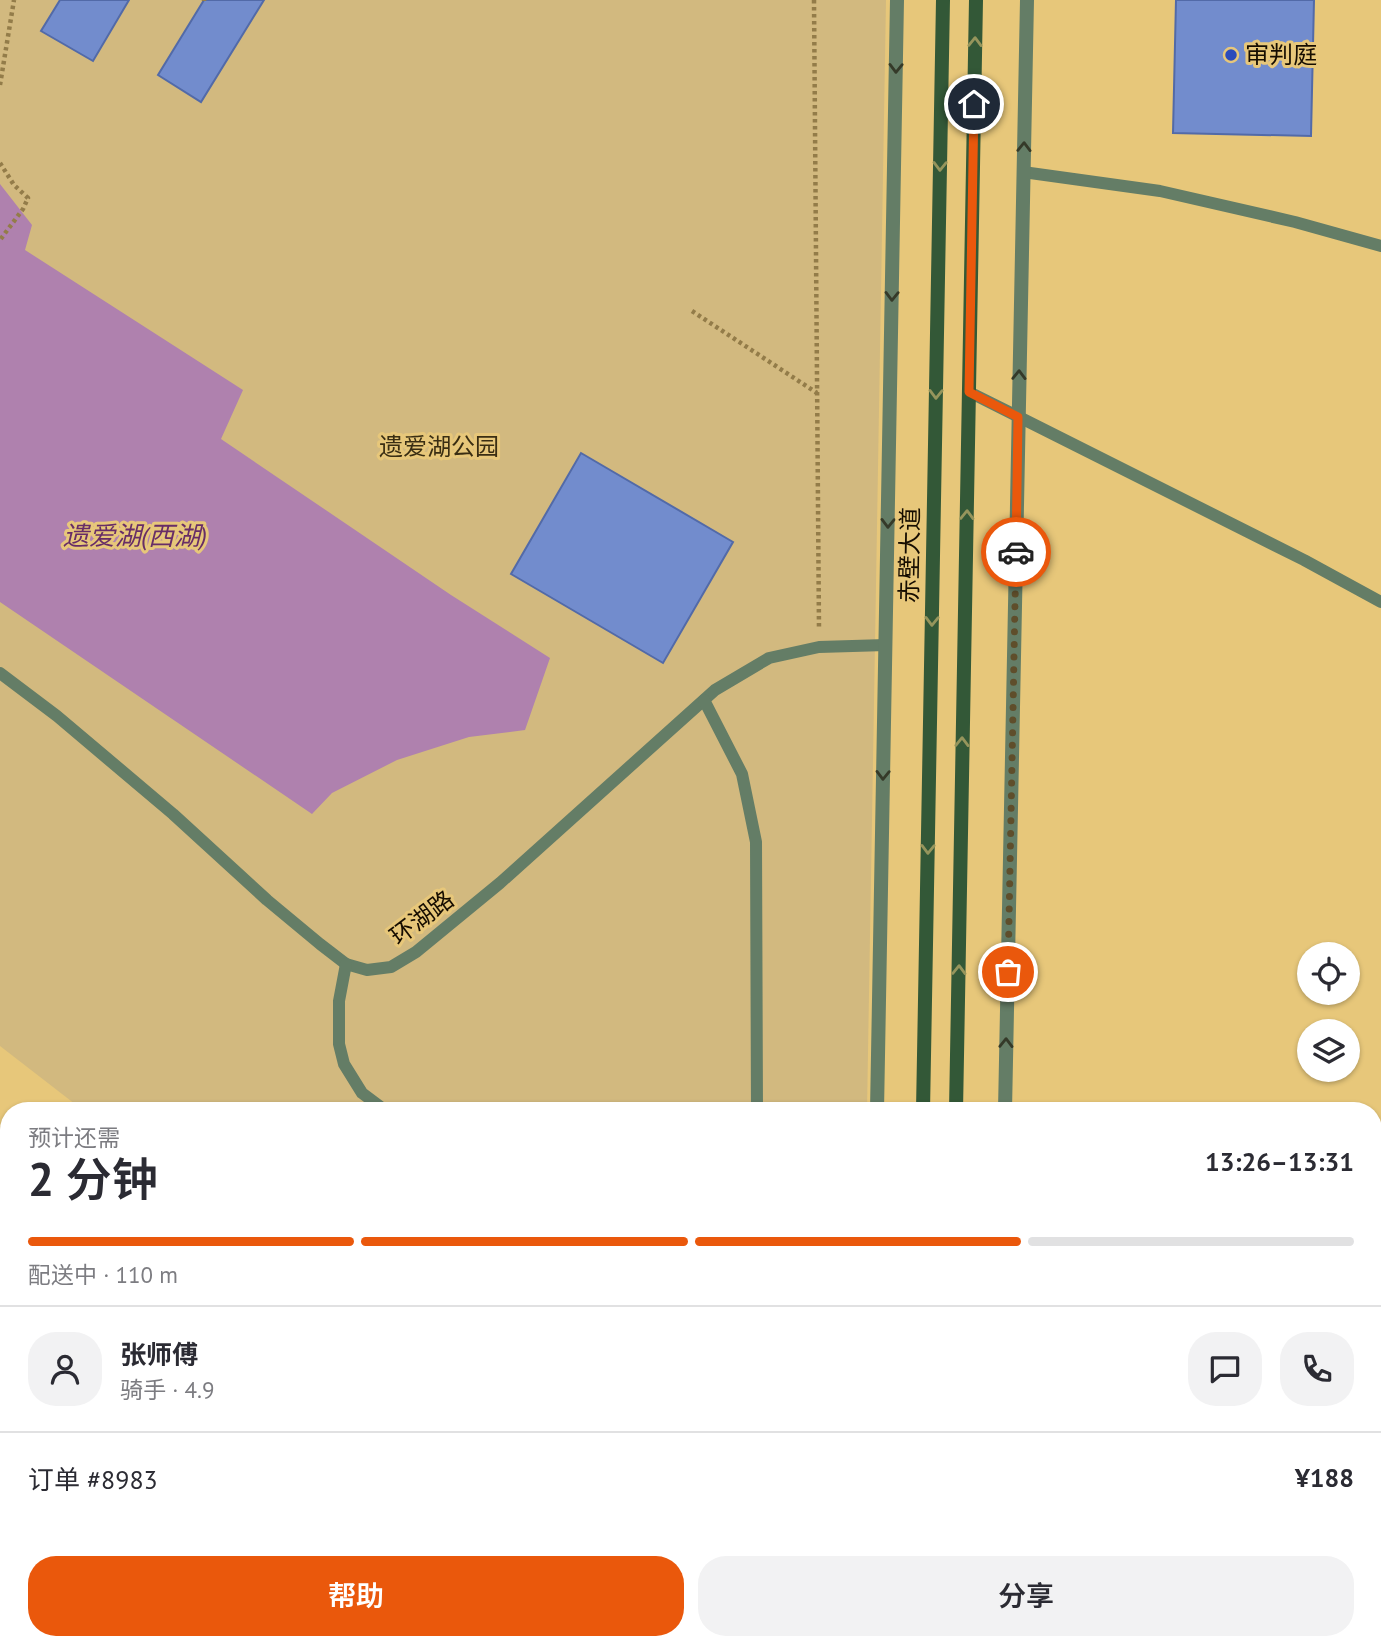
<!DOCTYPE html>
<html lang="zh">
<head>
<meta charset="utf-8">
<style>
  body { margin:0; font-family:"PT Sans","Noto Sans SC",sans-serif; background:#f2f2f3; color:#2b2b33; height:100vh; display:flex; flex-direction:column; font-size:26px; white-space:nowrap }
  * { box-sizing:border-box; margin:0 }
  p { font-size:23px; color:#7c7c81 }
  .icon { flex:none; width:38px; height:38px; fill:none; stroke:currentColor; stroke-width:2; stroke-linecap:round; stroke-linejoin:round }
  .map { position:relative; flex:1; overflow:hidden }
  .details { position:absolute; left:0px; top:1102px; width:1382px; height:548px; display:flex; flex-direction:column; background:#fff; border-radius:28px 28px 0 0; box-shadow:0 2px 5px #0004 }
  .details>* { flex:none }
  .tools { position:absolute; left:1297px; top:942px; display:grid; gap:14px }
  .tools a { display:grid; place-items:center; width:63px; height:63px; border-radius:50%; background:#fff; box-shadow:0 2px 5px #0004; font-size:35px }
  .pin { position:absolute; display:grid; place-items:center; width:60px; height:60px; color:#fff; margin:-30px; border:4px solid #fff; border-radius:50%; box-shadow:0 2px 7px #0007 }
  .courier { position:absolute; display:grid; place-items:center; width:70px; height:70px; margin:-35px; border:5px solid #ea580c; border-radius:50%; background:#fff; color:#222; box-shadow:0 2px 9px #0007 }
  .summary em { font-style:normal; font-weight:600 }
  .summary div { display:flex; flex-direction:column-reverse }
  .summary { display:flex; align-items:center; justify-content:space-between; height:119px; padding:0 28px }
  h1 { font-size:46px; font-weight:600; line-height:52px }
  .bar { display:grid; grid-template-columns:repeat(4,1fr); gap:10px 7px; align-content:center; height:84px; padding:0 28px }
  .bar i { height:9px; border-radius:5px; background:#e1e1e2 }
  .bar .on { background:#ea580c }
  .bar p { grid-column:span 4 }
  .line { display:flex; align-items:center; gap:18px; padding:0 28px; border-top:2px solid #e1e1e2 }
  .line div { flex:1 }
  .round { display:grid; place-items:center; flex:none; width:74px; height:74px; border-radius:28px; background:#f2f2f3 }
  .primary-button { display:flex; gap:14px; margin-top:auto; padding:14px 28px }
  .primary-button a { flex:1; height:80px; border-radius:28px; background:#ea580c; color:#fff; font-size:28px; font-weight:600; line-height:80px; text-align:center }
  .primary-button a+a { background:#f2f2f3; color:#2b2b33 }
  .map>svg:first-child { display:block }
  .green { fill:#d2b97f }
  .water { fill:#af81ae }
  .building { fill:#728ccd; stroke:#526aa8; stroke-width:2 }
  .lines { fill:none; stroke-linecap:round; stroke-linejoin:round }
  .path { stroke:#937c49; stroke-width:4.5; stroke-dasharray:3.5 3.5; stroke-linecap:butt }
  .service { stroke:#647d66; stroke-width:12 }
  .minor { stroke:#647d66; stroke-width:14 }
  .secondary { stroke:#335837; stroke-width:14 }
  .oneway { stroke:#96955c }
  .oneway2 { stroke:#353a29 }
  .done { stroke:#5f4e2b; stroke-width:7; stroke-dasharray:0 12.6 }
  .route { stroke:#ea580c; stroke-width:9 }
  .poi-dot { fill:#2b4bbb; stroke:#e7c77a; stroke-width:2.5 }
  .labels { text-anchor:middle; stroke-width:6; stroke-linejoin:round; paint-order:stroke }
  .poi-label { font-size:24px; fill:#160d00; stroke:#e7c77a; text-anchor:start }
  .park-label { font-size:24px; fill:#3a2e13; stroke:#e7c77a }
  .street-label { font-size:24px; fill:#160d00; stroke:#e7c77a }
  .water-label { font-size:26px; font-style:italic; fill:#672d67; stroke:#e7c77a }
</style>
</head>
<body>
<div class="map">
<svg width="1381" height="1650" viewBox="0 0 1381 1650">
  <rect width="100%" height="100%" fill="#e7c77a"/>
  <polygon class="green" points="0,0 886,0 867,1111 84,1111 0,1046"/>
  <polygon class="water" points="0,184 32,225 25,250 243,390 221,439 451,595 550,658 525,730 469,737 397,760 332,793 312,814 0,602"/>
  <g class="building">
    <polygon points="60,0 129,0 93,61 41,31"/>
    <polygon points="204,0 264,0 201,102 158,75"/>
    <polygon points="1176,0 1314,0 1311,136 1173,133"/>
    <polygon points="581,453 733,542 663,663 511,574"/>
    <polygon points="493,1642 572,1642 571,1650 493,1650"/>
  </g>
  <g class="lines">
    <g class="path">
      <polyline points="204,0 204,1"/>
      <polyline points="814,0 819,629"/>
      <polyline points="0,85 14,0"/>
      <polyline points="0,163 14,185 28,198 23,209 0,240"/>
      <polyline points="692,311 817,393"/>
    </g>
    <g class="service">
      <polyline points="1023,172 1160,191 1295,222 1381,246"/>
      <polyline points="969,392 1304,560 1381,602"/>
      <polyline points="0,673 57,716 173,814 267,900 320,944 346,964 367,970 391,967 416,952 500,883 715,690 769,658 819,647 886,645"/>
      <polyline points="704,700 742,774 756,842 757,1111"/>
      <polyline points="346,964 339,1001 339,1044 344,1064 362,1093 386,1111"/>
    </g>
    <g class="minor">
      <polyline points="877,1111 897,0"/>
      <polyline points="1005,1111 1027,0"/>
      <polyline points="1188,1642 1262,1650"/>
      <polyline points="868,1650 868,1642"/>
      <polyline points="994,1650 995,1642"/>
    </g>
    <g class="secondary">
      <polyline points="923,1111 943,0"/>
      <polyline points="956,1111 976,0"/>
      <polyline points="913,1650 913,1642"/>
      <polyline points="946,1650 947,1642"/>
    </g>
  </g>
  <defs><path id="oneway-chevron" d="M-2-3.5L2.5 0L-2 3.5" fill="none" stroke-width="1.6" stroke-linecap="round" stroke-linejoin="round" transform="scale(1.75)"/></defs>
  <g class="oneway">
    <use href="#oneway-chevron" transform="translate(975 42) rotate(-89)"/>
    <use href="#oneway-chevron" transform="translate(940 166) rotate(91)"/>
    <use href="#oneway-chevron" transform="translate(936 394) rotate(91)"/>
    <use href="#oneway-chevron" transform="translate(967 515) rotate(-89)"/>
    <use href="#oneway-chevron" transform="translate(932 621) rotate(91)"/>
    <use href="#oneway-chevron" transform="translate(962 742) rotate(-89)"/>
    <use href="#oneway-chevron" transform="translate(928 849) rotate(91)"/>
    <use href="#oneway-chevron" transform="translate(959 970) rotate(-89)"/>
  </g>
  <g class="oneway2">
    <use href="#oneway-chevron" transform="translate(896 68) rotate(91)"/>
    <use href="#oneway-chevron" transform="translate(1024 147) rotate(-89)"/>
    <use href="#oneway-chevron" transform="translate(892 296) rotate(91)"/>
    <use href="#oneway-chevron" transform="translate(1019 375) rotate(-89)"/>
    <use href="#oneway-chevron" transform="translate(888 523) rotate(91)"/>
    <use href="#oneway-chevron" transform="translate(883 775) rotate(91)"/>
    <use href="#oneway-chevron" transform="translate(1006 1043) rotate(-89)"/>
  </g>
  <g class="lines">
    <polyline class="done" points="1008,972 1016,552"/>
    <polyline class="route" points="974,104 969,392 1018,417 1016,552"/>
  </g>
  <circle class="poi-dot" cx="1231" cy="55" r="7"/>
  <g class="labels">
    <g class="poi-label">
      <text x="1245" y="63">审判庭</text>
    </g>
    <g class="park-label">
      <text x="439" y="455">遗爱湖公园</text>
    </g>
    <g class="street-label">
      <text transform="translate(910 555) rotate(-89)" y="8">赤壁大道</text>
      <text transform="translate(422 918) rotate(-37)" y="8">环湖路</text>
    </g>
    <g class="water-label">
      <text x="135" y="545">遗爱湖(西湖)</text>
    </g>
  </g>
</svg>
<div class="tools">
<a><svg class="icon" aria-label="locate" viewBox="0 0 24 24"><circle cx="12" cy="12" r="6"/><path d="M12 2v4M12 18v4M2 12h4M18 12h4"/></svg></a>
<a><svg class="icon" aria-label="layers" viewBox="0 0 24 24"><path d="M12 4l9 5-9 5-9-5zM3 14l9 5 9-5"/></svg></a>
</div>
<div class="pin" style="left:1008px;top:972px;background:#ea580c"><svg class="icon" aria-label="bag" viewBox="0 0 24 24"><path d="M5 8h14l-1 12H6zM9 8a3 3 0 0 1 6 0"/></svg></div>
<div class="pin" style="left:974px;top:104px;background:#1f2937"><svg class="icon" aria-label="home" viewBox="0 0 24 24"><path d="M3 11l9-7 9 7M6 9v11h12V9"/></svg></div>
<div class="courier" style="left:1016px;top:552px"><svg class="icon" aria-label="car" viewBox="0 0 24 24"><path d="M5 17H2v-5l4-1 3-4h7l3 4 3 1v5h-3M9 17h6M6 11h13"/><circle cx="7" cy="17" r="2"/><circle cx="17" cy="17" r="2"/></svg></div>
<section class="details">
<div class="summary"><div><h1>2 分钟</h1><p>预计还需</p></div><em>13:26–13:31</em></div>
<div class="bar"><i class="on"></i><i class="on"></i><i class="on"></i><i></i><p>配送中 · 110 m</p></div>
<div class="line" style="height:126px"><a class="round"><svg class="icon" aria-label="person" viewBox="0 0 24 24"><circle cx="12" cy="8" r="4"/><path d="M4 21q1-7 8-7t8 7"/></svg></a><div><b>张师傅</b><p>骑手 · 4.9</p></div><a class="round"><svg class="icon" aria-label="chat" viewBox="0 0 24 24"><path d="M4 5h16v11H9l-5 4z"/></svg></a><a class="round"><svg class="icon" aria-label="phone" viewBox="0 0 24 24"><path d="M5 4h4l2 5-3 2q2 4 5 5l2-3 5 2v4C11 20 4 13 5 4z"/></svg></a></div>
<div class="line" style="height:91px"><div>订单 #8983</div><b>¥188</b></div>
<div class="primary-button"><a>帮助</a><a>分享</a></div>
</section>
</div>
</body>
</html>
